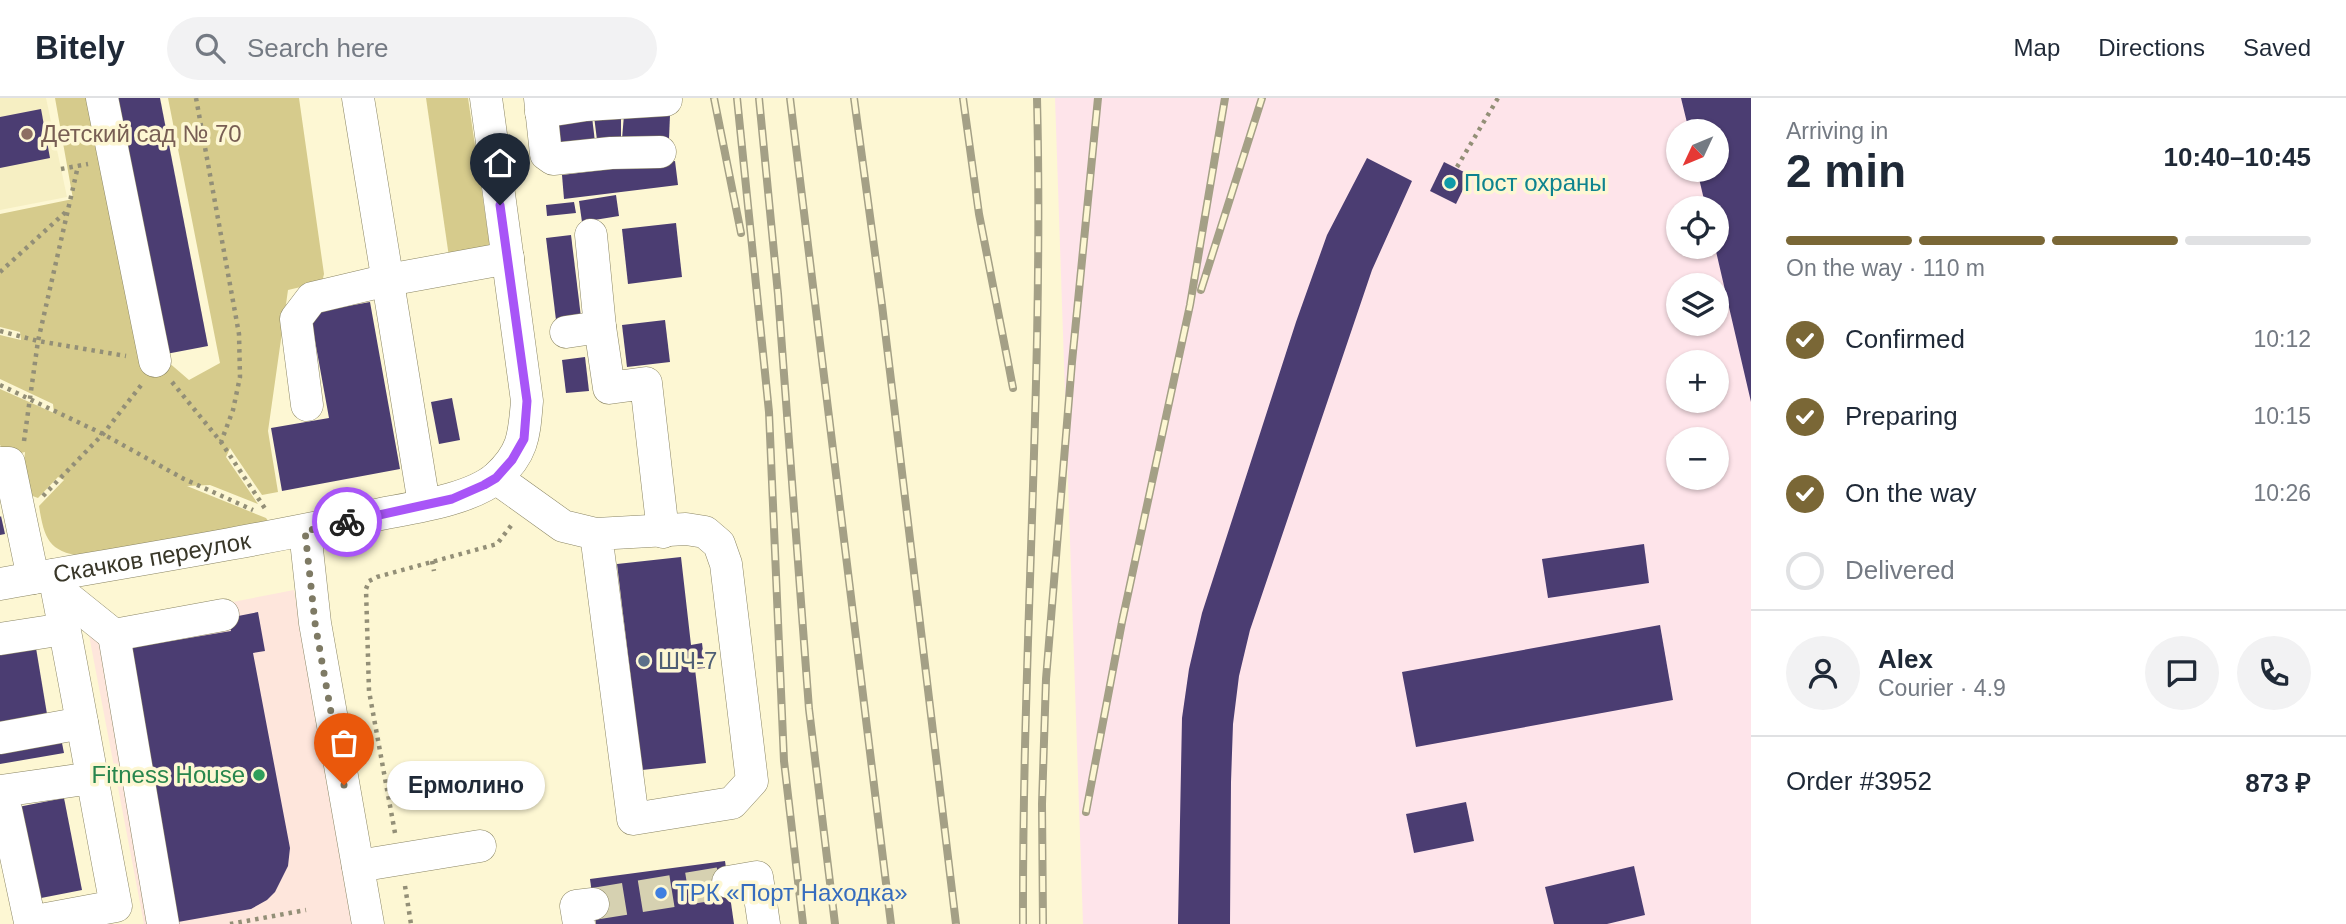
<!DOCTYPE html>
<html lang="en">
<head>
<meta charset="utf-8">
<style>
  body { margin:0; font-family:Arial,sans-serif; background:#f2f2f3; color:#1f2937; height:100vh; display:flex; flex-direction:column; font-size:26px; white-space:nowrap }
  * { box-sizing:border-box; margin:0 }
  p { font-size:23px; color:#747a83 }
  .icon { flex:none; width:38px; height:38px; fill:none; stroke:currentColor; stroke-width:2; stroke-linecap:round; stroke-linejoin:round }
  .map { position:relative; flex:1; overflow:hidden }
  .side { display:flex; flex-direction:column; background:#fff; width:595px }
  .side>* { flex:none }
  .needle { width:46px; rotate:226deg }
  .fabs { position:absolute; left:1666px; top:21px; display:grid; gap:14px }
  .fabs a { display:grid; place-items:center; width:63px; height:63px; border-radius:50%; background:#fff; box-shadow:0 2px 5px #0004; font-size:35px }
  .pin { position:absolute; display:grid; place-items:center; width:60px; height:60px; color:#fff; margin:-72px -30px; border-radius:50% 50% 50% 0; rotate:-45deg; box-shadow:0 0 7px #0007 }
  .pin .icon { rotate:45deg }
  .courier { position:absolute; display:grid; place-items:center; width:70px; height:70px; margin:-35px; border:5px solid #a855f7; border-radius:50%; background:#fff; color:#222; box-shadow:0 2px 9px #0007 }
  .bubble { position:absolute; height:49px; border-radius:24px; background:#fff; box-shadow:0 2px 5px #0004; font-size:23px; font-weight:700; line-height:49px; text-align:center }
  .overview em { font-style:normal; font-weight:700 }
  .overview div { display:flex; flex-direction:column-reverse }
  .overview { display:flex; align-items:center; justify-content:space-between; height:119px; padding:0 35px }
  h1 { font-size:46px; font-weight:700; line-height:52px }
  .bar { display:grid; grid-template-columns:repeat(4,1fr); gap:10px 7px; align-content:center; height:84px; padding:0 35px }
  .bar i { height:9px; border-radius:5px; background:#e0e1e3 }
  .bar .on { background:#7a6736 }
  .bar p { grid-column:span 4 }
  .line { display:flex; align-items:center; gap:18px; padding:0 35px; border-top:2px solid #e0e1e3 }
  .line div { flex:1 }
  .round { display:grid; place-items:center; flex:none; width:74px; height:74px; border-radius:37px; background:#f2f2f3 }
  ol { padding:0 35px; list-style:none }
  li { display:flex; align-items:center; gap:21px; height:77px }
  li p { margin-inline-start:auto }
  li .icon { padding:7px; border-radius:50%; background:#7a6736; color:#fff; stroke-width:4 }
  li:last-child { color:#747a83 }
  li i { width:38px; height:38px; border:4px solid #e0e1e3; border-radius:50% }
  header { display:flex; align-items:center; gap:42px; box-sizing:border-box; height:98px; padding:0 35px; background:#fff; border-bottom:2px solid #e0e1e3 }
  header strong { font-size:33px }
  nav { display:flex; gap:38px; margin-inline-start:auto; font-size:24px }
  .search { width:490px; height:63px; background:#f2f2f3; display:flex; align-items:center; gap:18px; box-sizing:border-box; padding:0 24px; border-radius:38px; color:#747a83; font-size:26px }
  main { display:flex; flex:1; min-height:0 }
  .map>svg:first-child { display:block }
  .commercial { fill:#fee6dc }
  .industrial { fill:#fee4ea; fill-rule:evenodd }
  .built { fill:#f6efc3 }
  .green { fill:#d6cb8c }
  .building { fill:#4b3d72 }
  .lines { fill:none; stroke-linecap:round; stroke-linejoin:round }
  .minor-tunnel { stroke:#d6d1b1; stroke-width:32; stroke-dasharray:32 16; stroke-linecap:butt }
  .minor-casing { stroke:#8b8665; stroke-width:33 }
  .path { stroke:#938f77; stroke-width:4.5; stroke-dasharray:3.5 5; stroke-linecap:butt }
  .minor { stroke:#fff; stroke-width:32 }
  .rail-casing { stroke:#a4a086; stroke-width:8 }
  .rail { stroke:#fdf7d3; stroke-width:5; stroke-dasharray:16; stroke-linecap:butt }
  .done { stroke:#7e7a64; stroke-width:7; stroke-dasharray:0 12.6 }
  .route { stroke:#a855f7; stroke-width:9 }
  .education-dot { fill:#8d6e63; stroke:#fdf7d3; stroke-width:2.5 }
  .culture-dot { fill:#0f9aa8; stroke:#fdf7d3; stroke-width:2.5 }
  .service-dot { fill:#5c6f8a; stroke:#fdf7d3; stroke-width:2.5 }
  .leisure-dot { fill:#2e9e5b; stroke:#fdf7d3; stroke-width:2.5 }
  .shop-dot { fill:#3f7fe0; stroke:#fdf7d3; stroke-width:2.5 }
  .labels { text-anchor:middle; stroke-width:7; stroke-linejoin:round; paint-order:stroke }
  .education-label { font-size:24px; fill:#785e54; stroke:#fdf7d3; text-anchor:start }
  .culture-label { font-size:24px; fill:#0d838f; stroke:#fdf7d3; text-anchor:start }
  .street-label { font-size:24px; fill:#393729; stroke:#fdf7d3 }
  .service-label { font-size:24px; fill:#4e5e75; stroke:#fdf7d3; text-anchor:start }
  .leisure-label { font-size:24px; fill:#27864d; stroke:#fdf7d3; text-anchor:end }
  .shop-label { font-size:24px; fill:#366cbe; stroke:#fdf7d3; text-anchor:start }
</style>
</head>
<body>
<header>
<strong>Bitely</strong>
<div class="search"><svg class="icon" aria-label="search" viewBox="0 0 24 24"><circle cx="10" cy="10" r="6"/><path d="M15 15l6 6"/></svg>Search here</div>
<nav><a>Map</a><a>Directions</a><a>Saved</a></nav>
</header>
<main>
<div class="map">
<svg width="1751" height="826" viewBox="0 0 1751 826">
  <rect width="100%" height="100%" fill="#fdf7d3"/>
  <polygon class="commercial" points="294,492 354,826 144,826 88,532"/>
  <path class="industrial" d="M1055,0H1751V826H1083ZM1678,33H1717V72H1678ZM1678,110H1717V149H1678ZM1678,187H1717V226H1678ZM1678,264H1717V303H1678ZM1678,341H1717V380H1678Z"/>
  <polygon class="built" points="0,0 46,0 67,99 0,112"/>
  <g class="green">
    <path d="M55,0H110L160,257L189,282L220,265L168,0H299L324,176L322,184L288,192L268,333L278,394L262,397L230,350L226,359L258,406L210,387L187,388L266,420L271,427L82,458C48,454 44,439 39,408L64,382L58,379L38,400C17,393 24,372 25,354L8,358L0,347V291L54,315L53,306L0,281V237L21,242L20,234L0,229V116L73,101Z"/>
    <polygon points="426,0 468,0 490,149 449,159"/>
  </g>
  <g class="building">
    <polygon points="117,0 160,0 208,248 166,256"/>
    <polygon points="1681,0 1751,0 1751,304 1715,149 1717,149 1717,110 1706,110 1697,72 1717,72 1717,33 1689,33"/>
    <polygon points="41,11 50,60 0,70 0,19"/>
    <polygon points="621,17 621,41 597,42 594,18"/>
    <polygon points="624,17 670,17 669,41 622,41"/>
    <polygon points="592,19 595,44 556,49 553,25"/>
    <polygon points="1367,60 1412,83 1372,172 1250,532 1239,578 1233,626 1231,684 1230,826 1178,826 1182,620 1189,571 1202,515 1296,224 1327,137"/>
    <polygon points="675,63 678,87 564,101 562,77"/>
    <polygon points="1444,64 1470,77 1456,106 1430,93"/>
    <polygon points="616,97 619,118 582,124 579,103"/>
    <polygon points="574,104 576,115 547,118 546,107"/>
    <polygon points="676,125 682,179 628,186 622,131"/>
    <polygon points="571,137 581,219 556,222 546,140"/>
    <polygon points="370,204 400,371 282,393 271,330 329,320 310,215"/>
    <polygon points="665,222 670,264 627,269 622,227"/>
    <polygon points="585,259 589,293 566,295 562,262"/>
    <polygon points="452,300 460,342 439,346 431,304"/>
    <polygon points="1,418 5,436 0,437 0,419"/>
    <polygon points="1644,446 1649,485 1548,500 1542,461"/>
    <polygon points="681,459 691,547 702,545 705,570 695,571 706,665 642,672 617,466"/>
    <polygon points="258,514 265,553 253,555 290,750 288,768 275,794 267,802 251,811 178,824 129,550 231,533 228,520"/>
    <polygon points="1660,527 1673,602 1416,649 1402,574"/>
    <polygon points="35,544 48,622 0,631 0,550"/>
    <polygon points="61,640 64,655 0,666 0,651"/>
    <polygon points="64,700 82,792 36,801 18,709"/>
    <polygon points="1466,704 1474,743 1414,755 1406,716"/>
    <polygon points="725,763 734,826 596,826 590,781"/>
    <polygon points="1634,768 1645,817 1607,826 1554,826 1545,789"/>
  </g>
  <g class="lines">
    <polyline class="minor-tunnel" points="593,806 728,784"/>
    <defs>
      <g id="minor">
        <polyline points="102,0 155,263"/>
        <polyline points="358,0 424,406"/>
        <polyline points="540,0 546,56 553,61 611,55 660,54"/>
        <polyline points="541,14 586,7 666,2"/>
        <polyline points="591,137 600,229 609,290 646,285 663,434"/>
        <polyline points="566,234 600,229"/>
        <polyline points="307,307 296,221 312,200 388,182 508,160"/>
        <polyline points="0,365 9,365 33,480"/>
        <polyline points="496,380 563,428 596,436 686,431 705,434 719,446 726,466 752,683 732,705 633,721 596,436"/>
        <polyline points="305,433 315,525 368,826"/>
        <path d="M54,477C76,587 95,698 116,808L30,824L2,693L92,680"/>
        <path id="s1" d="M0,486C126,464 252,444 376,417C410,410 471,402 497,379C524,354 524,337 527,303L486,0"/>
        <polyline points="58,492 114,537 223,517"/>
        <polyline points="114,537 163,826"/>
        <polyline points="0,541 64,531"/>
        <polyline points="0,640 82,625"/>
        <polyline points="358,768 480,748"/>
        <polyline points="728,784 757,779 764,826"/>
        <polyline points="579,826 576,808 593,806"/>
      </g>
    </defs>
    <use href="#minor" class="minor-casing"/>
    <g class="path">
      <polyline points="196,0 239,236 240,279 233,312 221,344"/>
      <polyline points="1457,69 1498,0"/>
      <polyline points="61,71 88,66"/>
      <polyline points="0,174 69,111"/>
      <polyline points="0,233 38,243 126,258"/>
      <polyline points="172,284 221,344 266,412"/>
      <polyline points="0,287 103,336 184,381 253,412"/>
      <polyline points="24,343 38,243 78,68"/>
      <polyline points="43,398 103,336 142,286"/>
      <polyline points="432,463 434,473"/>
      <polyline points="395,735 369,593 366,491 369,483 377,479 497,446 513,425"/>
      <polyline points="405,788 411,826"/>
      <polyline points="230,826 306,812"/>
    </g>
    <use href="#minor" class="minor"/>
    <defs>
      <g id="rail">
        <polyline points="714,0 741,135"/>
        <polyline points="737,0 769,314 784,663 803,826"/>
        <polyline points="759,0 778,196 809,611 835,826"/>
        <polyline points="790,0 891,826"/>
        <polyline points="854,0 882,207 956,826"/>
        <polyline points="963,0 979,116 1013,290"/>
        <polyline points="1201,192 1262,0"/>
        <polyline points="1086,714 1122,524 1190,207 1225,0"/>
        <path d="M1023,826C1022,551 1044,275 1037,0"/>
        <polyline points="1043,826 1042,706 1046,581 1072,264 1098,0"/>
      </g>
    </defs>
    <use href="#rail" class="rail-casing"/>
    <use href="#rail" class="rail"/>
  </g>
  <g class="lines">
    <polyline class="done" points="344,687 315,525 305,433 347,424"/>
    <polyline class="route" points="347,424 452,401 484,387 496,380 512,362 524,341 527,303 500,107"/>
  </g>
  <circle class="education-dot" cx="27" cy="36" r="7"/>
  <circle class="culture-dot" cx="1450" cy="85" r="7"/>
  <circle class="service-dot" cx="644" cy="563" r="7"/>
  <circle class="leisure-dot" cx="259" cy="677" r="7"/>
  <circle class="shop-dot" cx="661" cy="795" r="7"/>
  <g class="labels">
    <g class="education-label">
      <text x="41" y="44">Детский сад № 70</text>
    </g>
    <g class="culture-label">
      <text x="1464" y="93">Пост охраны</text>
    </g>
    <g class="street-label">
      <text dy="8" stroke="none"><textPath href="#s1" startOffset="154">Скачков переулок</textPath></text>
    </g>
    <g class="service-label">
      <text x="658" y="571">ШЧ-7</text>
    </g>
    <g class="leisure-label">
      <text x="245" y="685">Fitness House</text>
    </g>
    <g class="shop-label">
      <text x="675" y="803">ТРК «Порт Находка»</text>
    </g>
  </g>
</svg>
<div class="fabs">
<a><svg class="needle" viewBox="-14 -14 28 28"><path d="M0-13l5 13h-10z" fill="#e53935"/><path d="M0 13l5-13h-10z" fill="#747a83"/></svg></a>
<a><svg class="icon" aria-label="locate" viewBox="0 0 24 24"><circle cx="12" cy="12" r="6"/><path d="M12 2v4M12 18v4M2 12h4M18 12h4"/></svg></a>
<a><svg class="icon" aria-label="layers" viewBox="0 0 24 24"><path d="M12 4l9 5-9 5-9-5zM3 14l9 5 9-5"/></svg></a>
<a>+</a>
<a>−</a>
</div>
<div class="pin" style="left:344px;top:687px;background:#ea580c"><svg class="icon" aria-label="bag" viewBox="0 0 24 24"><path d="M5 8h14l-1 12H6zM9 8a3 3 0 0 1 6 0"/></svg></div>
<div class="pin" style="left:500px;top:107px;background:#1f2937"><svg class="icon" aria-label="home" viewBox="0 0 24 24"><path d="M3 11l9-7 9 7M6 9v11h12V9"/></svg></div>
<div class="courier" style="left:347px;top:424px"><svg class="icon" aria-label="bike" viewBox="0 0 24 24"><circle cx="6" cy="16" r="4"/><circle cx="18" cy="16" r="4"/><path d="M6 16l4-8h5l3 8M10 8l3 8H6M13 5h3"/></svg></div>
<div class="bubble" style="left:387px;top:663px;width:158px">Ермолино</div>
</div>
<section class="side">
<div class="overview"><div><h1>2 min</h1><p>Arriving in</p></div><em>10:40–10:45</em></div>
<div class="bar"><i class="on"></i><i class="on"></i><i class="on"></i><i></i><p>On the way · 110 m</p></div>
<ol>
<li><svg class="icon" aria-label="check" viewBox="0 0 24 24"><path d="M5 12l5 5 9-10"/></svg>Confirmed<p>10:12</p></li>
<li><svg class="icon" aria-label="check" viewBox="0 0 24 24"><path d="M5 12l5 5 9-10"/></svg>Preparing<p>10:15</p></li>
<li><svg class="icon" aria-label="check" viewBox="0 0 24 24"><path d="M5 12l5 5 9-10"/></svg>On the way<p>10:26</p></li>
<li><i></i>Delivered</li>
</ol>
<div class="line" style="height:126px"><a class="round"><svg class="icon" aria-label="person" viewBox="0 0 24 24"><circle cx="12" cy="8" r="4"/><path d="M4 21q1-7 8-7t8 7"/></svg></a><div><b>Alex</b><p>Courier · 4.9</p></div><a class="round"><svg class="icon" aria-label="chat" viewBox="0 0 24 24"><path d="M4 5h16v11H9l-5 4z"/></svg></a><a class="round"><svg class="icon" aria-label="phone" viewBox="0 0 24 24"><path d="M5 4h4l2 5-3 2q2 4 5 5l2-3 5 2v4C11 20 4 13 5 4z"/></svg></a></div>
<div class="line" style="height:91px"><div>Order #3952</div><b>873 ₽</b></div>
</section>
</main>
</body>
</html>
